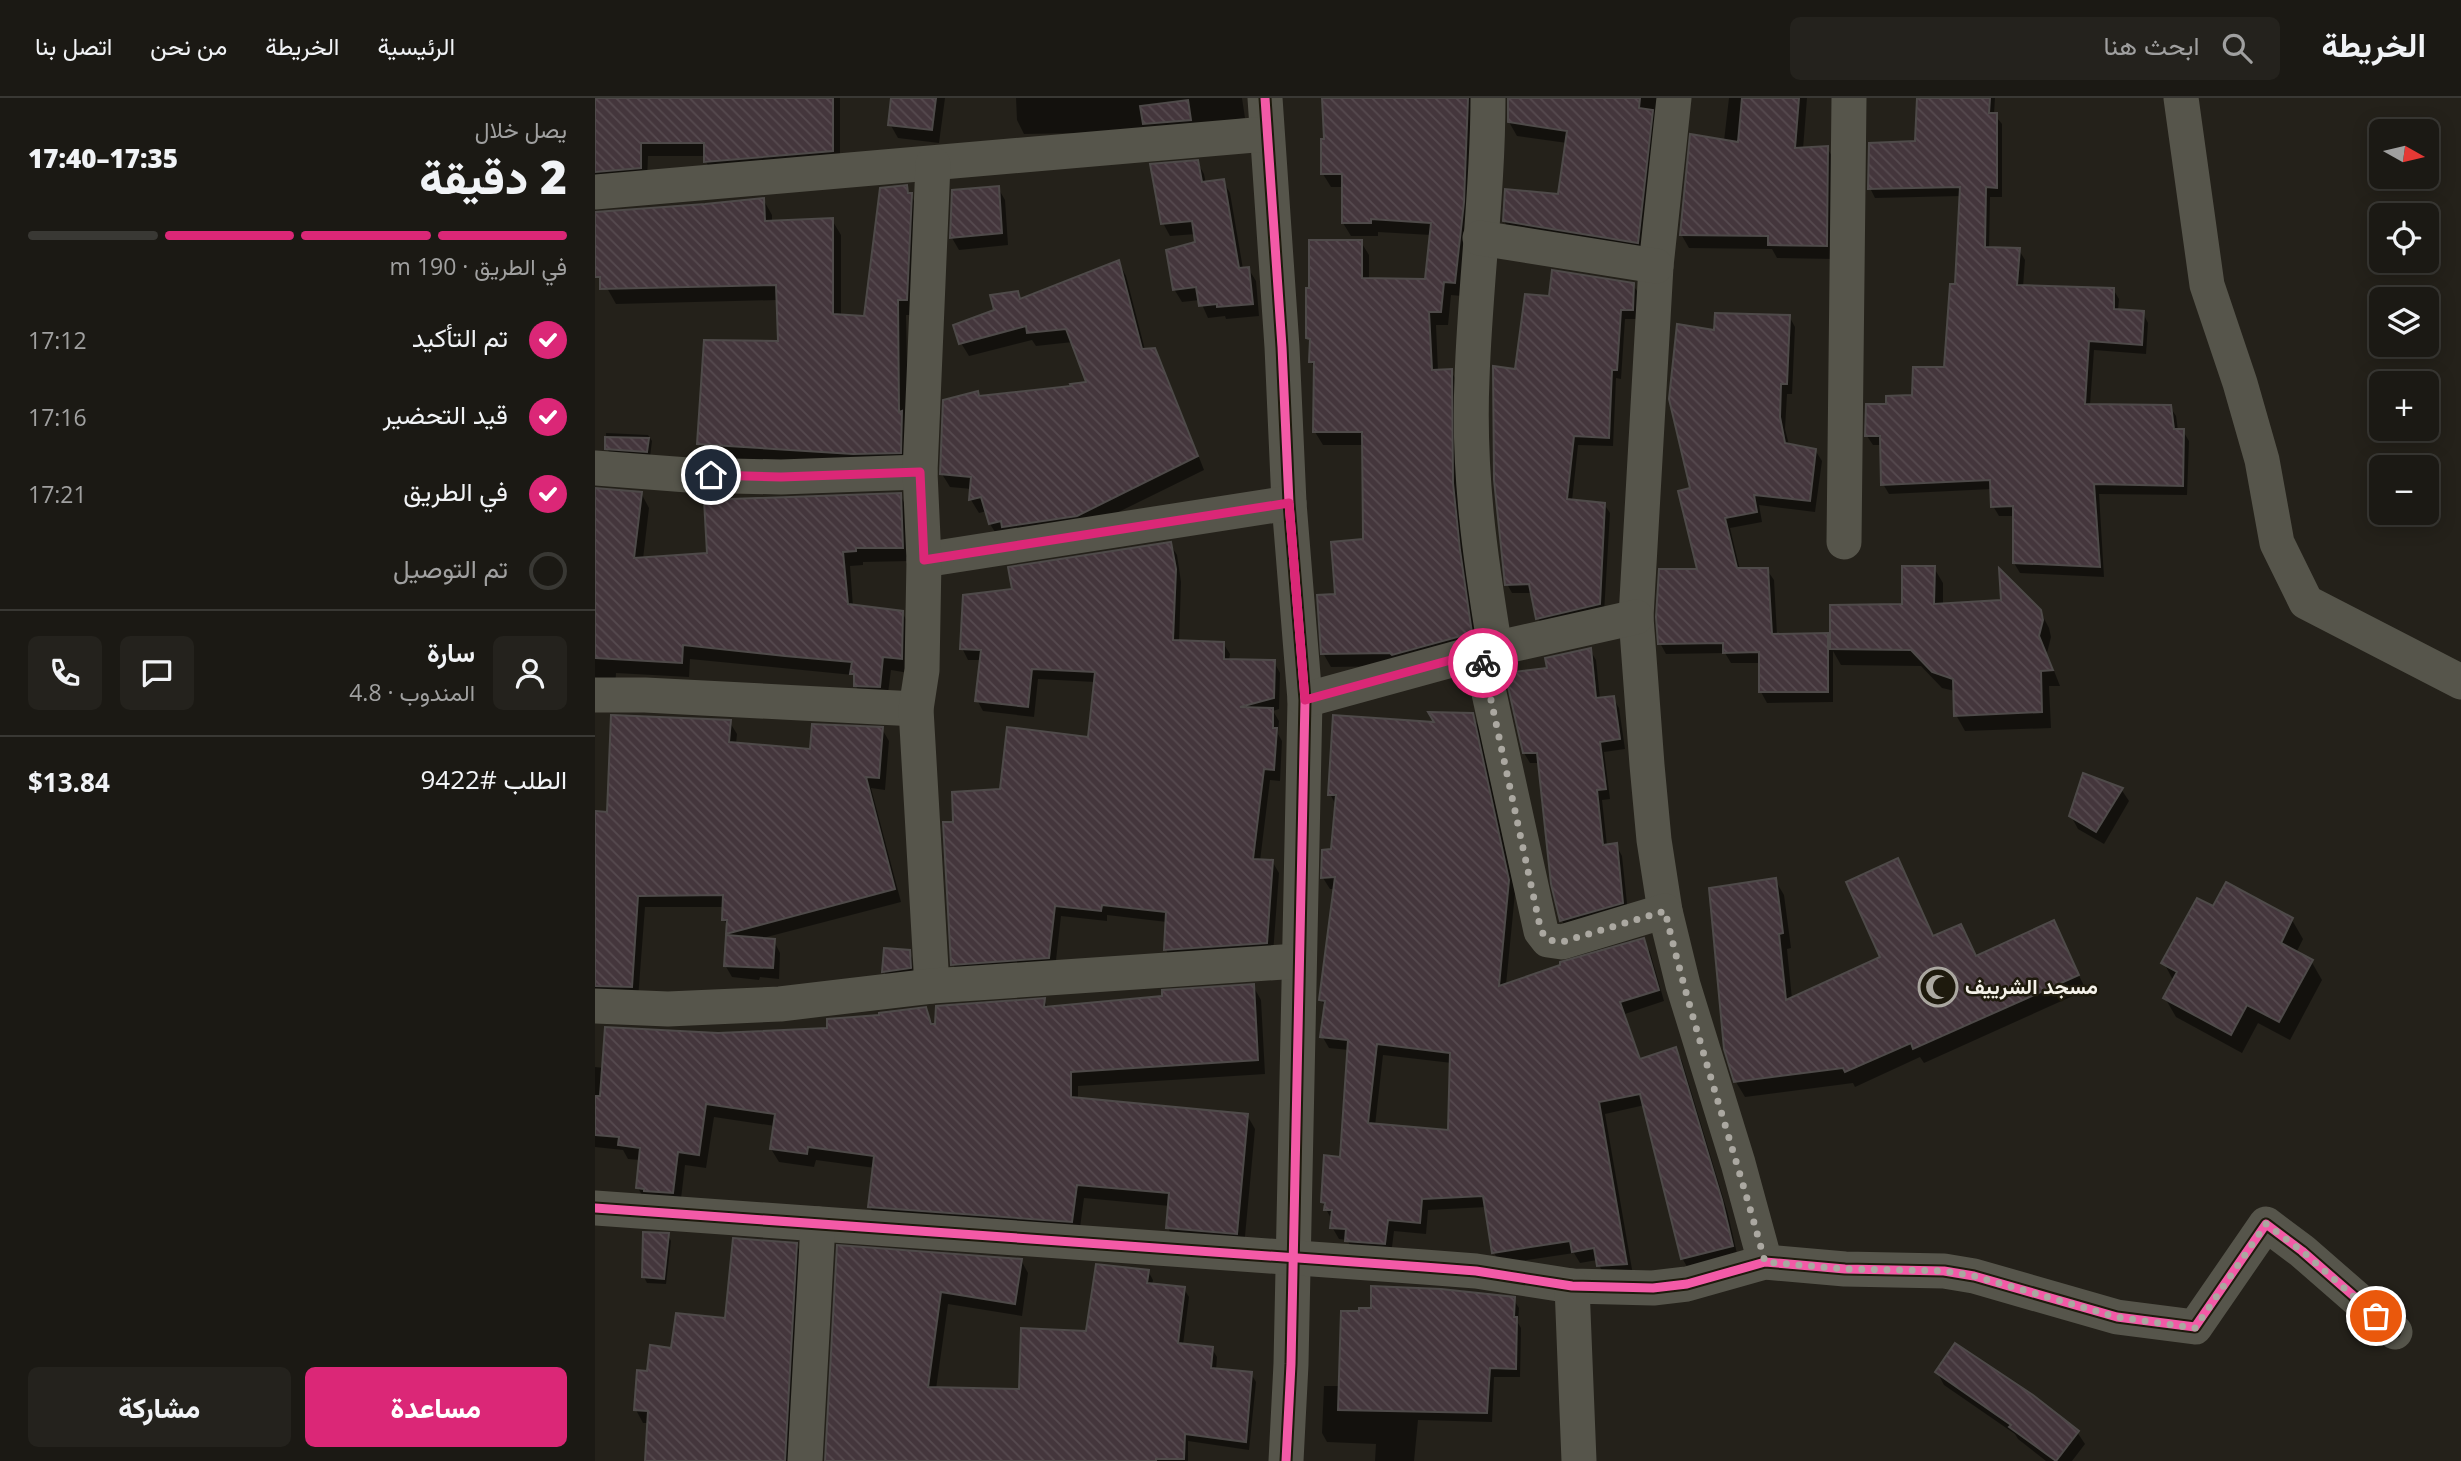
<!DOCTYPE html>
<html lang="ar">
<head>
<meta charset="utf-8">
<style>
  body { margin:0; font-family:"Open Sans",Vazirmatn,sans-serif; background:#24221d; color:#f1f3f6; direction:rtl; height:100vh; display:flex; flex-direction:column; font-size:26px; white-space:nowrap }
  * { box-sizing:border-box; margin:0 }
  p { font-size:23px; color:#a0a0a0 }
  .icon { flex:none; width:38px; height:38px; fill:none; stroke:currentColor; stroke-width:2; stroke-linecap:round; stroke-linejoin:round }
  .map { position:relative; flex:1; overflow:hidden; direction:ltr }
  .sheet { display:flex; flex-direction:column; background:#1b1914; width:595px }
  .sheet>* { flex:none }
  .needle { width:46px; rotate:98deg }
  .fabs { position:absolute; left:1774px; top:21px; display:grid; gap:14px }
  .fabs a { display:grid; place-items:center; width:70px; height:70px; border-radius:10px; background:#1b1914; box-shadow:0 4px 18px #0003,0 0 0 2px #393834; font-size:35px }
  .pin { position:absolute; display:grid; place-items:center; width:60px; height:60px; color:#fff; margin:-30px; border:4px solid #fff; border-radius:50%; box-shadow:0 2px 7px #0007 }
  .courier { position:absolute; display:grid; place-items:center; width:70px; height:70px; margin:-35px; border:5px solid #db2777; border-radius:50%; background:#fff; color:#222; box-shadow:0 2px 9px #0007 }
  .overview em { font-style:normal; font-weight:800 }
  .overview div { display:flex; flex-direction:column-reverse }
  .overview { display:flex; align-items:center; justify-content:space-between; height:119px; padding:0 28px }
  h1 { font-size:46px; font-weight:800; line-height:52px }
  .bar { display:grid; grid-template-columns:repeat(4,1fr); gap:10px 7px; align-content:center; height:84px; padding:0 28px }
  .bar i { height:9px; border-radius:5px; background:#393834 }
  .bar .current { background:#db2777 }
  .bar p { grid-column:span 4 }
  .line { display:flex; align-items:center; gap:18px; padding:0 28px; border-top:2px solid #393834 }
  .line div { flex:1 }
  .round { display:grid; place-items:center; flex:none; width:74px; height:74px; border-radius:10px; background:#24221d }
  ol { padding:0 28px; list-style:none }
  li { display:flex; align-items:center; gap:21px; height:77px }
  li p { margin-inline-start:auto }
  li .icon { padding:7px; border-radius:50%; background:#db2777; color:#fff; stroke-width:4 }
  li:last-child { color:#a0a0a0 }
  li i { width:38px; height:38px; border:4px solid #393834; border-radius:50% }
  .button { display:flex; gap:14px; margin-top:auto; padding:14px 28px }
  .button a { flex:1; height:80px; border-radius:10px; background:#db2777; color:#fff; font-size:28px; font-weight:800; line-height:80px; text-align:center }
  .button a+a { background:#24221d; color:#f1f3f6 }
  header { display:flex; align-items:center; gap:42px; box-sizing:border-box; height:98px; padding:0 35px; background:#1b1914; border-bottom:2px solid #393834 }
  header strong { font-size:33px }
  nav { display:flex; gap:38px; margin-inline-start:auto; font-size:24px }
  .search { width:490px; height:63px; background:#24221d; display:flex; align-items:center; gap:18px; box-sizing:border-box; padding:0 24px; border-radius:10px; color:#a0a0a0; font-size:26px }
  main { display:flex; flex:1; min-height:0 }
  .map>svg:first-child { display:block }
  .shadow { fill:#0007; fill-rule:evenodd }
  .building { fill:url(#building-back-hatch); stroke:#4e4a49; stroke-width:2; fill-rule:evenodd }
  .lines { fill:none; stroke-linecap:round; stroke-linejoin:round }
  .street { stroke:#56554b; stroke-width:35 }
  .cycleway-casing { stroke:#1e1a0d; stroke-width:13 }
  .cycleway { stroke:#f35aa7; stroke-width:9 }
  .done { stroke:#aba8a1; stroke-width:7; stroke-dasharray:0 12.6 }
  .route { stroke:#db2777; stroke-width:9 }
  .labels { text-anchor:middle; stroke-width:5; stroke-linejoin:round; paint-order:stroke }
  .poi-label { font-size:21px; font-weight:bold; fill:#f4f1e9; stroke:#1e1a0d; text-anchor:start }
</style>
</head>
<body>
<header>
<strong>الخريطة</strong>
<div class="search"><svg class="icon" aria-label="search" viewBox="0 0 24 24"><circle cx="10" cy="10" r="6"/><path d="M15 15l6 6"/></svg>ابحث هنا</div>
<nav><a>الرئيسية</a><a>الخريطة</a><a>من نحن</a><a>اتصل بنا</a></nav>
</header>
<main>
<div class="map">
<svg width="1866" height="1363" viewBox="0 0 1866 1363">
  <defs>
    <pattern id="building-back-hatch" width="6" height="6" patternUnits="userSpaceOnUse" patternTransform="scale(1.75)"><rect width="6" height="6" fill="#44363c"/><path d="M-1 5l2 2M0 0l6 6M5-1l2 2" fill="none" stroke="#564a4f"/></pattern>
  </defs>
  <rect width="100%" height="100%" fill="#24211a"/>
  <g class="shadow">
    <polygon points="0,0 245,0 245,66 119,77 111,64 111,58 53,58 52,83 0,84"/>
    <polygon points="298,0 350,0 344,45 303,40 295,26"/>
    <polygon points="421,0 647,0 650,20 490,45 483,35 429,36 422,22"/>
    <polygon points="729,0 887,0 867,198 856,197 853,227 841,227 843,274 856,273 864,287 884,549 805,568 736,569 728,555 742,498 770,443 769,347 728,347 720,334 721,272 716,263 717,247 713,240 766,144 774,157 774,182 832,182 836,137 783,134 783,138 756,138 748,125 748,89 736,89 728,76 731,43"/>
    <polygon points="915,0 1072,0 1050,158 917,136 909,123 965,98 972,45 922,38 914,24"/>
    <polygon points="1134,0 1212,0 1208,51 1232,50 1240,63 1239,161 1182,160 1177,151 1094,150 1086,136 1129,43"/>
    <polygon points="1323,0 1400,0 1399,16 1407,26 1407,99 1395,99 1394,151 1424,152 1430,162 1428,189 1518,191 1524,201 1523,213 1548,215 1553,225 1551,256 1499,252 1495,307 1575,309 1581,318 1583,333 1588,333 1594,343 1592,397 1504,396 1509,479 1425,475 1419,465 1420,418 1404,418 1398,408 1397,391 1294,396 1288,386 1287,347 1278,347 1272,338 1293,308 1319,299 1351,271 1361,188 1366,98 1280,100 1275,90 1321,44"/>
    <polygon points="602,64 609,76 611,86 628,83 635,95 648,171 653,170 661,183 664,218 631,221 630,218 613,220 605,202 587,204 579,191 602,145 601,136 575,138 568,125"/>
    <polygon points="311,89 324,112 320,217 311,217 314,369 112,361 103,345 185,244 183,202 21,206 12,190 168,101 177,117 177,124 237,122 246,137 246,218 270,220"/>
    <polygon points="403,90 410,102 413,147 364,152 357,140"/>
    <polygon points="524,165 531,178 550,252 559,252 567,265 609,372 489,431 403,439 395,426 392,413 384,415 376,402 377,391 355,389 347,376 382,295 385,299 479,290 494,286 478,244 441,248 437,242 374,258 366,245 422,195 426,203"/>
    <polygon points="1038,187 1044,196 1042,221 1030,221 1026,281 1021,280 1018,348 983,347 977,403 1009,406 1015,415 1009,515 948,529 943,520 938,495 917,495 912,486 922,273 955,200"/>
    <polygon points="1194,218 1200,229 1197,296 1192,296 1190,331 1194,347 1220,352 1227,363 1220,414 1164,407 1167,424 1135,430 1145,472 1172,472 1179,482 1182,537 1232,537 1237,545 1309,507 1339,470 1348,485 1348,507 1445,513 1454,530 1456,539 1452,555 1465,588 1454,588 1456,630 1370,633 1361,617 1360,593 1347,590 1326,568 1246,567 1238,553 1238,604 1172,605 1166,594 1166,565 1136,565 1130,555 1071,556 1065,545 1104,472 1098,391 1121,234"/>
    <polygon points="11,335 53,337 57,343 55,359 15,356 12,350"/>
    <polygon points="0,392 46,395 54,410 48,461 114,457 305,397 313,411 315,463 268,464 268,467 255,468 258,509 307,514 315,529 314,575 296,572 292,603 269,601 260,587 258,577 95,561 94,579 21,575 20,591 0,593"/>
    <polygon points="575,446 582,457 586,484 584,544 628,545 635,556 634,562 679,564 685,575 684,611 678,613 684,623 683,636 687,643 685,683 675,682 665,763 677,763 684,775 678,856 577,863 571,852 572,824 512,817 512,823 466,818 460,871 364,877 358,866 407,693 494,641 500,584 443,581 439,619 388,613 382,602 386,562 373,562 367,550 419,493"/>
    <polygon points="995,552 1001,562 1005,601 1018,600 1024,610 1030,651 1009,654 1015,701 1007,702 1012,748 1021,747 1027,758 1033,815 973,833 967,823 958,786 945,665 935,665 929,655 954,571"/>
    <path d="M877,617L884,629L920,795L911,887L1048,842L1055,854L1069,903L1030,916L1046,962L1081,951L1087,963L1133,1116L1143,1160L1094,1172L1087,1160L1050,1007L1010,1016L1038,1177L1010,1180L1002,1162L985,1165L979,1155L906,1166L899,1155L892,1109L833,1112L831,1136L799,1133L796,1157L759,1154L752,1142L744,1141L737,1129L738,1124L727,1104L746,1061L754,952L734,950L727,938L731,910L726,902L740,791H735L728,780L737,753L742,709L735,696L842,626ZM788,957L857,965L855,1034L780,1028Z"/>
    <polygon points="134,623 142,636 141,646 216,653 287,631 294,643 290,692 276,690 306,804 164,841 179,843 185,855 184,881 165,879 164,882 137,879 130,867 135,840 133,829 129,822 130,809 50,809 43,901 0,902 0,715 14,716"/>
    <polygon points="1526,691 1534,703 1509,746 1483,731 1476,718"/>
    <polygon points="1302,762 1339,840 1366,828 1382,859 1458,824 1491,892 1329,965 1325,959 1260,989 1258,985 1150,999 1141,984 1180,782 1189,797 1196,850 1192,851 1197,901 1287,860"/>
    <polygon points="1632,786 1697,822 1708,841 1701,855 1716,863 1727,882 1695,942 1663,925 1647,955 1581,919 1570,900 1579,884 1569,865 1618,811"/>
    <polygon points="314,854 317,860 318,876 292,879 289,873"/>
    <polygon points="658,888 666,902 670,976 483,988 483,1001 652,1017 660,1031 649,1149 581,1144 573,1130 575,1108 489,1100 484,1137 283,1123 275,1109 280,1070 221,1062 219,1069 184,1064 176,1051 180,1028 119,1019 111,1070 90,1067 85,1109 51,1104 43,1090 46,1062 33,1061 28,1052 0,1049 0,969 9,970 123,936 234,932 285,918 330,911 339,928 449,902 453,910"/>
    <polygon points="73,1137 76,1143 71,1186 52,1185 49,1179"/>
    <polygon points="201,1146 208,1159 197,1363 52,1363 54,1325 48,1325 41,1312 53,1275 78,1252 132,1222"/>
    <polygon points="244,1149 426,1162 433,1175 427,1218 353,1206 341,1291 411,1363 232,1363"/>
    <polygon points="553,1173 558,1182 557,1187 589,1191 594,1199 588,1247 617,1251 622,1259 621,1272 656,1276 661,1284 654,1352 593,1343 593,1363 445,1363 493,1234"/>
    <polygon points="918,1201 924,1210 923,1225 926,1230 925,1279 899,1279 897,1324 823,1322 819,1363 780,1363 781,1346 732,1344 727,1335 729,1288 746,1288"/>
    <polygon points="1342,1274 1482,1334 1490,1346 1477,1363 1451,1363 1423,1341 1420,1336 1349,1287"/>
  </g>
  <g class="building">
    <polygon points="0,0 238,0 238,53 109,64 109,45 46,45 46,70 0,74"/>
    <polygon points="296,0 341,0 337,32 293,27"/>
    <polygon points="727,0 873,0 869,104 860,185 849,184 846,214 834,214 837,272 857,271 858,385 865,452 877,535 797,557 795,555 726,556 722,497 740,496 736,444 768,441 767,334 718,334 719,264 714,264 715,241 711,240 711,190 714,190 714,142 767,142 767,180 830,181 836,125 776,121 776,125 747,125 747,76 726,76 726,41 729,41"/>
    <polygon points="913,0 1045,0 1044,10 1058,12 1043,145 908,123 910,91 963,96 972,33 913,24"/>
    <polygon points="1147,0 1204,0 1200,50 1233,48 1232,148 1173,147 1173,138 1085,137 1095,36 1143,44"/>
    <polygon points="1322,0 1395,0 1394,15 1402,15 1402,90 1391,89 1390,149 1425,150 1422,187 1519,190 1519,211 1549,213 1547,247 1494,243 1490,306 1576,307 1579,331 1589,331 1588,388 1499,386 1505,469 1418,465 1418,408 1396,409 1395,382 1286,387 1285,338 1270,338 1271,306 1291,306 1291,298 1317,297 1318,269 1349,269 1355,186 1360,186 1365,89 1273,91 1274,45 1320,43"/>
    <polygon points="593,2 596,22 548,26 545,8"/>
    <polygon points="603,62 607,84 629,81 644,170 654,169 658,206 622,209 622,206 604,208 601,189 578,192 571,152 600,144 597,123 566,126 555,66"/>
    <polygon points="312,87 313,95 317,95 312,202 303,202 304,314 307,313 306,355 258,356 102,346 109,242 183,243 181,187 5,191 5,179 0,179 0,114 110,106 169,100 170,123 238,120 238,216 269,218 285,90"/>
    <polygon points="404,88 407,135 355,140 357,92"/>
    <polygon points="524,162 547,251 560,250 603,358 482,418 407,429 406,423 394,426 386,399 374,402 376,379 345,376 348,302 383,293 384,298 476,288 475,286 491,284 471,231 432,235 431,228 364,246 358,227 399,212 395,197 423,193 425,201"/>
    <polygon points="957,172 1039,185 1038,212 1026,212 1022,272 1017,272 1014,340 979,338 972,401 1010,405 1005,506 941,521 934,486 910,487 899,382 898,268 920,271 930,196 954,198"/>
    <polygon points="1120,215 1195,217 1192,286 1186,286 1185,319 1190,345 1221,351 1215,403 1159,397 1162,414 1130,420 1142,470 1173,470 1177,536 1233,535 1233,594 1164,594 1164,554 1128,555 1128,545 1063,546 1061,519 1064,471 1102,471 1083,393 1095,390 1074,301 1082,226 1119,232"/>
    <polygon points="10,339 54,340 52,354 10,351"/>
    <polygon points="0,390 47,394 39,460 112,455 109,402 306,395 308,450 261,450 261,453 248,454 253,506 308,513 307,561 288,559 285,589 259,588 259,576 255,576 257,564 190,558 88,547 87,565 0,560"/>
    <polygon points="576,444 581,471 578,542 629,544 629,561 680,562 679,600 645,609 678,610 678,630 682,630 679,672 669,671 658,761 678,762 672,845 569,852 571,814 507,807 506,813 460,808 454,860 356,867 348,724 358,724 357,694 405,691 412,629 493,639 500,574 437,571 433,609 380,603 386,552 365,551 368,497 417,491 413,469"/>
    <polygon points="1307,468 1340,468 1339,506 1406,502 1404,470 1446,512 1448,522 1444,538 1458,572 1446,573 1447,614 1359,618 1358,581 1337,574 1316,552 1235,551 1235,507 1307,506"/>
    <polygon points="996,550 1001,600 1019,598 1025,641 1005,644 1011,691 1002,692 1008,747 1022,745 1028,805 965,823 956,786 942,655 928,655 910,575 952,570 950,560"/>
    <path d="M833,614L878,615L914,782L904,888L965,867V864L1049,840L1064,892L1025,904L1045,961L1081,949L1127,1102L1138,1148L1086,1161L1045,996L1004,1004L1032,1166L1002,1168L999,1150L977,1154L975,1143L897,1155L888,1098L827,1101L825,1125L793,1122L790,1146L750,1143L751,1131L735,1130L737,1112H729L730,1105L726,1104L729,1057L745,1059L753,942L725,939L730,903L724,902L740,779L726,780L727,752L736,751L741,697H733L738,617L839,624ZM782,946L855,955L853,1032L773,1025Z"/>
    <polygon points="16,617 136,622 134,644 215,651 217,626 288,629 284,680 271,679 300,791 131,836 132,822 127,822 128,797 43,798 37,889 0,888 0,713 12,714"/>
    <polygon points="1488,675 1528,690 1501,734 1474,718"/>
    <polygon points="1303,760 1338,838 1366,826 1381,858 1459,822 1484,877 1318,951 1316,945 1250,974 1248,970 1139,984 1129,951 1114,790 1181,780 1188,835 1184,836 1191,902 1285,859 1251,784"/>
    <polygon points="1631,784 1698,820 1686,845 1718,862 1684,924 1652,907 1636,937 1568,900 1582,874 1566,865 1602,800 1618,808"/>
    <polygon points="131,837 180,841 178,870 129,868"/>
    <polygon points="289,850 315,852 316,870 287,874"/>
    <polygon points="659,886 663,962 476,974 476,999 653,1016 642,1136 571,1130 574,1095 482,1087 477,1124 273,1109 279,1058 213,1049 212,1056 175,1051 180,1016 111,1006 104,1057 83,1054 78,1095 49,1093 49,1091 41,1090 45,1050 23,1047 24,1039 0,1037 0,998 5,998 10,929 123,935 232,930 232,921 284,917 284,915 331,909 336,926 340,926 341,908 450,900 449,909 567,898 567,892"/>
    <polygon points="48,1134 74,1135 69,1181 47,1179"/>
    <polygon points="138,1140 202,1145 190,1363 50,1363 53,1313 39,1312 42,1272 52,1273 55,1247 76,1250 81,1215 130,1220"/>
    <polygon points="242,1147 427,1161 420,1206 346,1194 333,1289 424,1291 426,1230 491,1233 501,1166 554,1172 552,1185 590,1189 583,1245 618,1249 616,1270 657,1274 651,1344 590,1336 589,1361 561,1361 561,1363 230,1363"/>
    <polygon points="776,1188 846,1191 920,1199 919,1219 922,1219 921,1271 895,1270 892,1315 743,1312 746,1213 764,1213 764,1210 776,1210"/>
    <polygon points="1360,1245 1438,1297 1484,1333 1461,1363 1414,1329 1416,1327 1340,1274"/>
  </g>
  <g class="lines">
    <g class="street">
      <polyline points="670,0 687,249 694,405 710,602 696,1266 691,1363"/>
      <path d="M893,0C893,94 880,187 877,281C873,375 885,459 900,550"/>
      <polyline points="1079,0 1061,168 1041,519 1052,667 1059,742 1070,813 1088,887 1143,1065 1170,1164"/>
      <polyline points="1586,0 1612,187 1645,285 1667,362 1682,445 1711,504 1866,584"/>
      <polyline points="0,94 671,36"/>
      <polyline points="885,140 1061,168"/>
      <polyline points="0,370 93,377 186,379 325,374"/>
      <polyline points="1249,444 1254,0"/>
      <polyline points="329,462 694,405"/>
      <polyline points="885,554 946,833 953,842 967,844 1070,813"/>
      <polyline points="0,597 50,597 321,611"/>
      <polyline points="710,602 885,554 1041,519"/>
      <polyline points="337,888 321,611 327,572 329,462 325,374 338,66"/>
      <polyline points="0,908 73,911 185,906 337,888 703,863"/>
      <polyline points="0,1110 829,1169 881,1173 977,1188 1058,1190 1092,1186 1170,1164 1250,1171 1349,1173 1379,1178 1522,1219 1600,1229 1671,1126 1707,1153 1800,1234"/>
      <polyline points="977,1188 984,1363"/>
      <polyline points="210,1363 223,1126"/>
    </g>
    <defs>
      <g id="cycleway">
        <polyline points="670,0 687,249 694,405 710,602 696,1266 691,1363"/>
        <polyline points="0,1110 829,1169 881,1173 977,1188 1058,1190 1092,1186 1170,1164 1250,1171 1349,1173 1379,1178 1522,1219 1600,1229 1671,1126 1707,1153 1800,1234"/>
      </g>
    </defs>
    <use href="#cycleway" class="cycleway-casing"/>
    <use href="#cycleway" class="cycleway"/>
  </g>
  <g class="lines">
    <path class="done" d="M888,565L946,833L953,842L967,844L1070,813C1098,931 1138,1046 1170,1164L1250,1171L1349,1173L1379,1178L1522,1219L1600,1230L1671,1126L1707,1153L1781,1218"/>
    <polyline class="route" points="116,377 186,379 325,374 329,462 694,405 710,602 885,554 888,565"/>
  </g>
  <defs>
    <symbol id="mosque-ring" viewBox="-11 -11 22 22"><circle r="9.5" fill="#1e1a0d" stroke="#aba8a1" stroke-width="1.5"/><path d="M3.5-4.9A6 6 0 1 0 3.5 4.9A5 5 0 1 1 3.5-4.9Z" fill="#aba8a1"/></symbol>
  </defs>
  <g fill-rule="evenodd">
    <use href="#mosque-ring" x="1321" y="867" width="44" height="44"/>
  </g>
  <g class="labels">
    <g class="poi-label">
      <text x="1370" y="896">مسجد الشرييف</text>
    </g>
  </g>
</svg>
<div class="fabs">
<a><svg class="needle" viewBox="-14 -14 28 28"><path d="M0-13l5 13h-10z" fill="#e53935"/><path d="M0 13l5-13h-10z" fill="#a0a0a0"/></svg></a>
<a><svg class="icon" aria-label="locate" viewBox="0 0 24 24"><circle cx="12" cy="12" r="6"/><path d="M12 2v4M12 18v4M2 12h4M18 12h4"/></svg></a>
<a><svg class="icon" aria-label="layers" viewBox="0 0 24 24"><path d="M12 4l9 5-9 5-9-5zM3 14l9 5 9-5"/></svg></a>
<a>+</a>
<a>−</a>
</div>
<div class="pin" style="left:1781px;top:1218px;background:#ea580c"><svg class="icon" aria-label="bag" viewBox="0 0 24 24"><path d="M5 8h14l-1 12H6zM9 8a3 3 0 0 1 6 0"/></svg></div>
<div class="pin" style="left:116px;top:377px;background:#1f2937"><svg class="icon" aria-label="home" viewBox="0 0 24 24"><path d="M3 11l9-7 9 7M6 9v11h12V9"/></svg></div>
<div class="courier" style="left:888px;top:565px"><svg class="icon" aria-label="bike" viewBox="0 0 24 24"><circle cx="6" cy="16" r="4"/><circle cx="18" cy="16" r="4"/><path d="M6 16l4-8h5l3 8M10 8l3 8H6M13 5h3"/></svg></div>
</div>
<section class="sheet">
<div class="overview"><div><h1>2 دقيقة</h1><p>يصل خلال</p></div><em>17:35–17:40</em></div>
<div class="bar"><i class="current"></i><i class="current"></i><i class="current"></i><i></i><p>في الطريق · 190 m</p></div>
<ol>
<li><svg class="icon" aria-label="check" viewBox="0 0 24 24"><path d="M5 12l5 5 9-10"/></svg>تم التأكيد<p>17:12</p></li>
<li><svg class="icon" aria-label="check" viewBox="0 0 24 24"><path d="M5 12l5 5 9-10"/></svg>قيد التحضير<p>17:16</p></li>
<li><svg class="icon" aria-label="check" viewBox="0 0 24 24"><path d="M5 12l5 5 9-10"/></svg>في الطريق<p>17:21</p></li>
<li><i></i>تم التوصيل</li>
</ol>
<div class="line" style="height:126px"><a class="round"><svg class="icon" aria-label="person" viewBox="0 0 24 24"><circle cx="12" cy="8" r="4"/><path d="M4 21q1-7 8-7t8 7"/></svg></a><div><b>سارة</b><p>المندوب · 4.8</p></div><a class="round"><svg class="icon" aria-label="chat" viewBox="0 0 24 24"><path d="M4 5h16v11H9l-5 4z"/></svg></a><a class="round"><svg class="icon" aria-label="phone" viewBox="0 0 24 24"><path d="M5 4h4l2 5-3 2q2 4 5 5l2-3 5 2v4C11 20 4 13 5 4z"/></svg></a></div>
<div class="line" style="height:91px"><div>الطلب #9422</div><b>$13.84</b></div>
<div class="button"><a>مساعدة</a><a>مشاركة</a></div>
</section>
</main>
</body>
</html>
